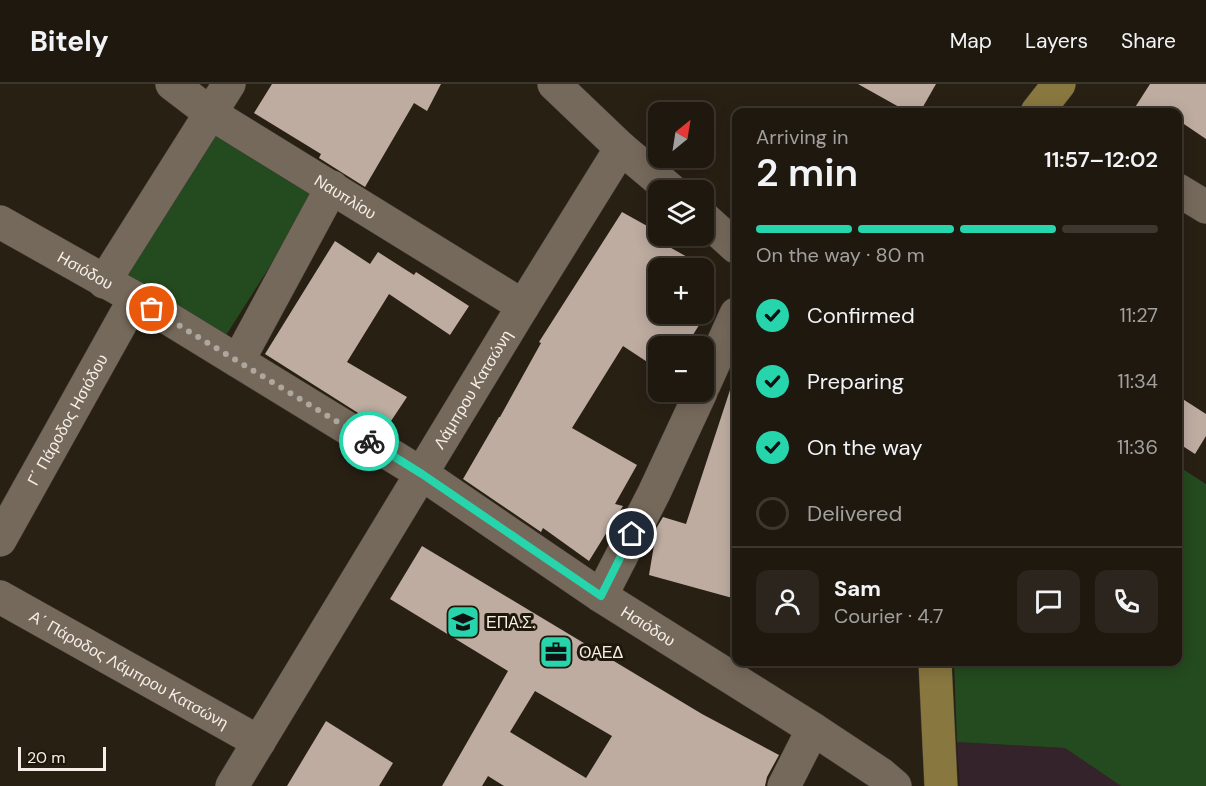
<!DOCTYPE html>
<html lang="en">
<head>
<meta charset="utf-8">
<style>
  body { margin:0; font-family:"DM Sans",sans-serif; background:#2c251d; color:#f1f3f6; height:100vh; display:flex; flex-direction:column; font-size:22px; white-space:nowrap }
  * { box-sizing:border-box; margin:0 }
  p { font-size:20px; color:#a1a09e }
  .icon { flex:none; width:33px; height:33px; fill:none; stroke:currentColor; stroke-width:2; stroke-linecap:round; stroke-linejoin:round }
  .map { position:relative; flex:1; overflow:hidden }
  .panel { position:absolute; left:732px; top:24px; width:450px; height:558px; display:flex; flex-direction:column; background:#1f180f; border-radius:12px; box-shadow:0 3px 15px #0003,0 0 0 2px #3c372f }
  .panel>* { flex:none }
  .needle { width:39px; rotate:30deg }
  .controls { position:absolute; left:648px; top:18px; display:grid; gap:12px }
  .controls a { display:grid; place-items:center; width:66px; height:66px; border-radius:12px; background:#1f180f; box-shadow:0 3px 15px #0003,0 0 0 2px #3c372f; font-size:30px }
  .scale { position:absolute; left:18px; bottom:15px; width:88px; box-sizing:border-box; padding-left:6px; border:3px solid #f5efe7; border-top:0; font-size:16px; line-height:21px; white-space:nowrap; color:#f5efe7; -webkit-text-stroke:4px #20170b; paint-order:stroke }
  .pin { position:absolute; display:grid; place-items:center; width:51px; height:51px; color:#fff; margin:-26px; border:3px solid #fff; border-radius:50%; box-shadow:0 2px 6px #0007 }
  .courier { position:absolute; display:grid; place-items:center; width:60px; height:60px; margin:-30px; border:4px solid #27d5ad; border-radius:50%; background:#fff; color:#222; box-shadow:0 2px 8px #0007 }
  .summary em { font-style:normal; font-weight:600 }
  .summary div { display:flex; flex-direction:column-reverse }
  .summary { display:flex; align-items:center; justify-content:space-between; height:102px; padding:0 24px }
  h1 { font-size:39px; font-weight:600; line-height:45px }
  .bar { display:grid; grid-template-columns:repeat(4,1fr); gap:9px 6px; align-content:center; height:72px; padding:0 24px }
  .bar i { height:8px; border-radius:4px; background:#3c372f }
  .bar .selected { background:#27d5ad }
  .bar p { grid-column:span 4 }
  .line { display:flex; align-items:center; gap:15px; padding:0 24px; border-top:2px solid #3c372f }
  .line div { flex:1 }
  .round { display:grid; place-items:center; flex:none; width:63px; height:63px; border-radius:12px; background:#2c251d }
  ol { padding:0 24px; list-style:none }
  li { display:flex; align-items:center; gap:18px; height:66px }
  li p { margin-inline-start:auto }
  li .icon { padding:6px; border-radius:50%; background:#27d5ad; color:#111; stroke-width:4 }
  li:last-child { color:#a1a09e }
  li i { width:33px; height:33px; border:3px solid #3c372f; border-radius:50% }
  header { display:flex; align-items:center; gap:36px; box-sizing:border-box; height:84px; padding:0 30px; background:#1f180f; border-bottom:2px solid #3c372f }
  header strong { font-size:28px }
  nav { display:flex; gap:33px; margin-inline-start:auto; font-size:21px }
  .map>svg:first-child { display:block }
  .commercial { fill:#35232b }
  .green { fill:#244a1f }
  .building { fill:#beaca1; fill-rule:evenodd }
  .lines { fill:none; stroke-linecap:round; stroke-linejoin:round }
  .minor-casing { stroke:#443c34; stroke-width:34 }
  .major-casing { stroke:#443c34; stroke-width:34 }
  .minor { stroke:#75695b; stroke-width:33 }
  .major { stroke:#88773f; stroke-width:33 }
  .done { stroke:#aea79d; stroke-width:6; stroke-dasharray:0 10.8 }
  .route { stroke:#27d5ad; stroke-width:8 }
  .labels { text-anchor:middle; stroke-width:6; stroke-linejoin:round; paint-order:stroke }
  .street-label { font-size:16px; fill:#f5efe7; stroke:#20170b }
  .poi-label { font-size:16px; fill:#f5efe7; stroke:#20170b; text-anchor:start }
</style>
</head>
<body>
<header>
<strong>Bitely</strong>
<nav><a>Map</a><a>Layers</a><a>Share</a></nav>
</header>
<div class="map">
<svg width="1206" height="702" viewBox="0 0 1206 702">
  <rect width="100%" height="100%" fill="#292014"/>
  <polygon class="commercial" points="957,658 1065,664 1121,702 960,702"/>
  <g class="green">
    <polygon points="212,46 316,110 223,256 117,188"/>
    <polygon points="1178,382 1206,400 1206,702 1121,702 1065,664 957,658 954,578 1178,578"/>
  </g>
  <g class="building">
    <polygon points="272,0 441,0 427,27 414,19 365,103 319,74 321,70 254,29"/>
    <polygon points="858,0 936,0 920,28 908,28"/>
    <polygon points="1150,0 1206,0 1206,55 1178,36 1178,28 1132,28"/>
    <polygon points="622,128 658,148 655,155 707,184 658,184 658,230 706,230 686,262 658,262 658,285 623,262 572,344 637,381 615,420 623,422 589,477 543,444 541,448 463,395 499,333 500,333 541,259 539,258"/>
    <polygon points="335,157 370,180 378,168 414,191 416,188 469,222 450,251 389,210 347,278 407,313 385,346 265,270"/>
    <polygon points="732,300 736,301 736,515 649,491 657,443 663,433 686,440"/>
    <polygon points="1178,312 1206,330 1206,352 1195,370 1178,359"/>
    <path d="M422,462L702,630L779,671L767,693L765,702H504L488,692L482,702H442L508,587L390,515ZM535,607L612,652L586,694L510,648Z"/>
    <polygon points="326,637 393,679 379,702 287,702"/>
  </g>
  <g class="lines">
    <defs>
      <g id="minor">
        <path id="s1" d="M172,0L210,29L523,222"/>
        <polyline points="554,0 621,64 671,106"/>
        <polyline points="1178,106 1206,123"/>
        <polyline points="704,134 736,163"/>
        <path id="s2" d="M0,138L135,214L422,390L601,512L813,645L881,690L895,702"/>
        <polyline points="104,198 229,0"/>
        <polyline points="238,277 332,103"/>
        <polyline points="704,301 736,230"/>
        <path id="s3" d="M0,456L135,214"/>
        <polyline points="601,512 654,409 701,308"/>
        <path id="s4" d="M0,513L259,658"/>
        <path id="s5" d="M232,702L523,222L621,64"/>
        <polyline points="784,702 813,645"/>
      </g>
      <g id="major">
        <polyline points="1037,28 1059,0"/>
        <polyline points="935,578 941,702"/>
      </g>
    </defs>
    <use href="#minor" class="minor-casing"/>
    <use href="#major" class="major-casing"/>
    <use href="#minor" class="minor"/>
    <use href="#major" class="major"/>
  </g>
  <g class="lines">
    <polyline class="done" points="152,225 369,357"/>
    <polyline class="route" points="369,357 422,390 601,512 632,450"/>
  </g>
  <defs>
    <symbol id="school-square" viewBox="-11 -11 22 22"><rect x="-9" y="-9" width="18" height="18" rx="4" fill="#27d5ad" stroke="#20170b"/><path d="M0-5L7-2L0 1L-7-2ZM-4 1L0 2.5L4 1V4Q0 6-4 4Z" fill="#111"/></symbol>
    <symbol id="office-square" viewBox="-11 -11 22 22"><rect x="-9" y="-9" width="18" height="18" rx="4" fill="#27d5ad" stroke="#20170b"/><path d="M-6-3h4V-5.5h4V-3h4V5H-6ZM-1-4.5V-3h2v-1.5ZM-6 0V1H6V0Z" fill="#111"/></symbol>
  </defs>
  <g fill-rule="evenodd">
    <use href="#school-square" x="444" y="519" width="38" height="38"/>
    <use href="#office-square" x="537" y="549" width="38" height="38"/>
  </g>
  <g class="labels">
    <g class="street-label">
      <text dy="6" stroke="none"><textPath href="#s1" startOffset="207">Ναυπλίου</textPath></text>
      <text dy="6" stroke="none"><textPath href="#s2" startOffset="98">Ησιόδου</textPath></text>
      <text dy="6" stroke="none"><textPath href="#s5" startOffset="464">Λάμπρου Κατσώνη</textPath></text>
      <text dy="6" stroke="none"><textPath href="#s3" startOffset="138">Γ΄ Πάροδος Ησιόδου</textPath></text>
      <text dy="6" stroke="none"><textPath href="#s2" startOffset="764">Ησιόδου</textPath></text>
      <text dy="6" stroke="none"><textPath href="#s4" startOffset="148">Α΄ Πάροδος Λάμπρου Κατσώνη</textPath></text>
    </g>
    <g class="poi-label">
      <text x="486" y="544">ΕΠΑ.Σ.</text>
      <text x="579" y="574">ΟΑΕΔ</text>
    </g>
  </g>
</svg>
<div class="controls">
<a><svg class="needle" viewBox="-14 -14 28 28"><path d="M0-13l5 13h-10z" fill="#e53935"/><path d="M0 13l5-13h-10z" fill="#a1a09e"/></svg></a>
<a><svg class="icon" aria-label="layers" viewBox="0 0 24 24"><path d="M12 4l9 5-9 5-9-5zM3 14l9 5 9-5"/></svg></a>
<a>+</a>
<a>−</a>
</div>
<div class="scale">20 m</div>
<div class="pin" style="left:152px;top:225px;background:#ea580c"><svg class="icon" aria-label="bag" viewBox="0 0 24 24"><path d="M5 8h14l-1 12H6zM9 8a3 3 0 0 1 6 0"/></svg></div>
<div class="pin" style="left:632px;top:450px;background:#1f2937"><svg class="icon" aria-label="home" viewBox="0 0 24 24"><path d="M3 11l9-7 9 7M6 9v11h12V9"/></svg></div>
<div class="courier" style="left:369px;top:357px"><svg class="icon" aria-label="bike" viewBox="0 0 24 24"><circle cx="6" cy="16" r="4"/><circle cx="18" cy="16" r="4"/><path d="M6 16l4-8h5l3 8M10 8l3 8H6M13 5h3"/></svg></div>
<section class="panel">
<div class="summary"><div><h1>2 min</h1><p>Arriving in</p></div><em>11:57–12:02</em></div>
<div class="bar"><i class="selected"></i><i class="selected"></i><i class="selected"></i><i></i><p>On the way · 80 m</p></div>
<ol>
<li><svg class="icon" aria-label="check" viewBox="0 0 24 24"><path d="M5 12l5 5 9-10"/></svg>Confirmed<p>11:27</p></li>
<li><svg class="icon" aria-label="check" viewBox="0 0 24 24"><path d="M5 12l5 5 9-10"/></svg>Preparing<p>11:34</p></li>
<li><svg class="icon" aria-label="check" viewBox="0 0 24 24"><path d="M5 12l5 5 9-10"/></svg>On the way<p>11:36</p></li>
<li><i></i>Delivered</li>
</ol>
<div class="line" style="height:108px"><a class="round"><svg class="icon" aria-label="person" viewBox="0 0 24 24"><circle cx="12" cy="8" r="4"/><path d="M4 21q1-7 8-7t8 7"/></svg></a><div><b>Sam</b><p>Courier · 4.7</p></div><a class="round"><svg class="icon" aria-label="chat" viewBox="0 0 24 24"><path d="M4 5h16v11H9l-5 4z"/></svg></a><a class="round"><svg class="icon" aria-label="phone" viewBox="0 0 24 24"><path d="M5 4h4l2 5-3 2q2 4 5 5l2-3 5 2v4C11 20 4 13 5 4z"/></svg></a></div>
</section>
</div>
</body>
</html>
